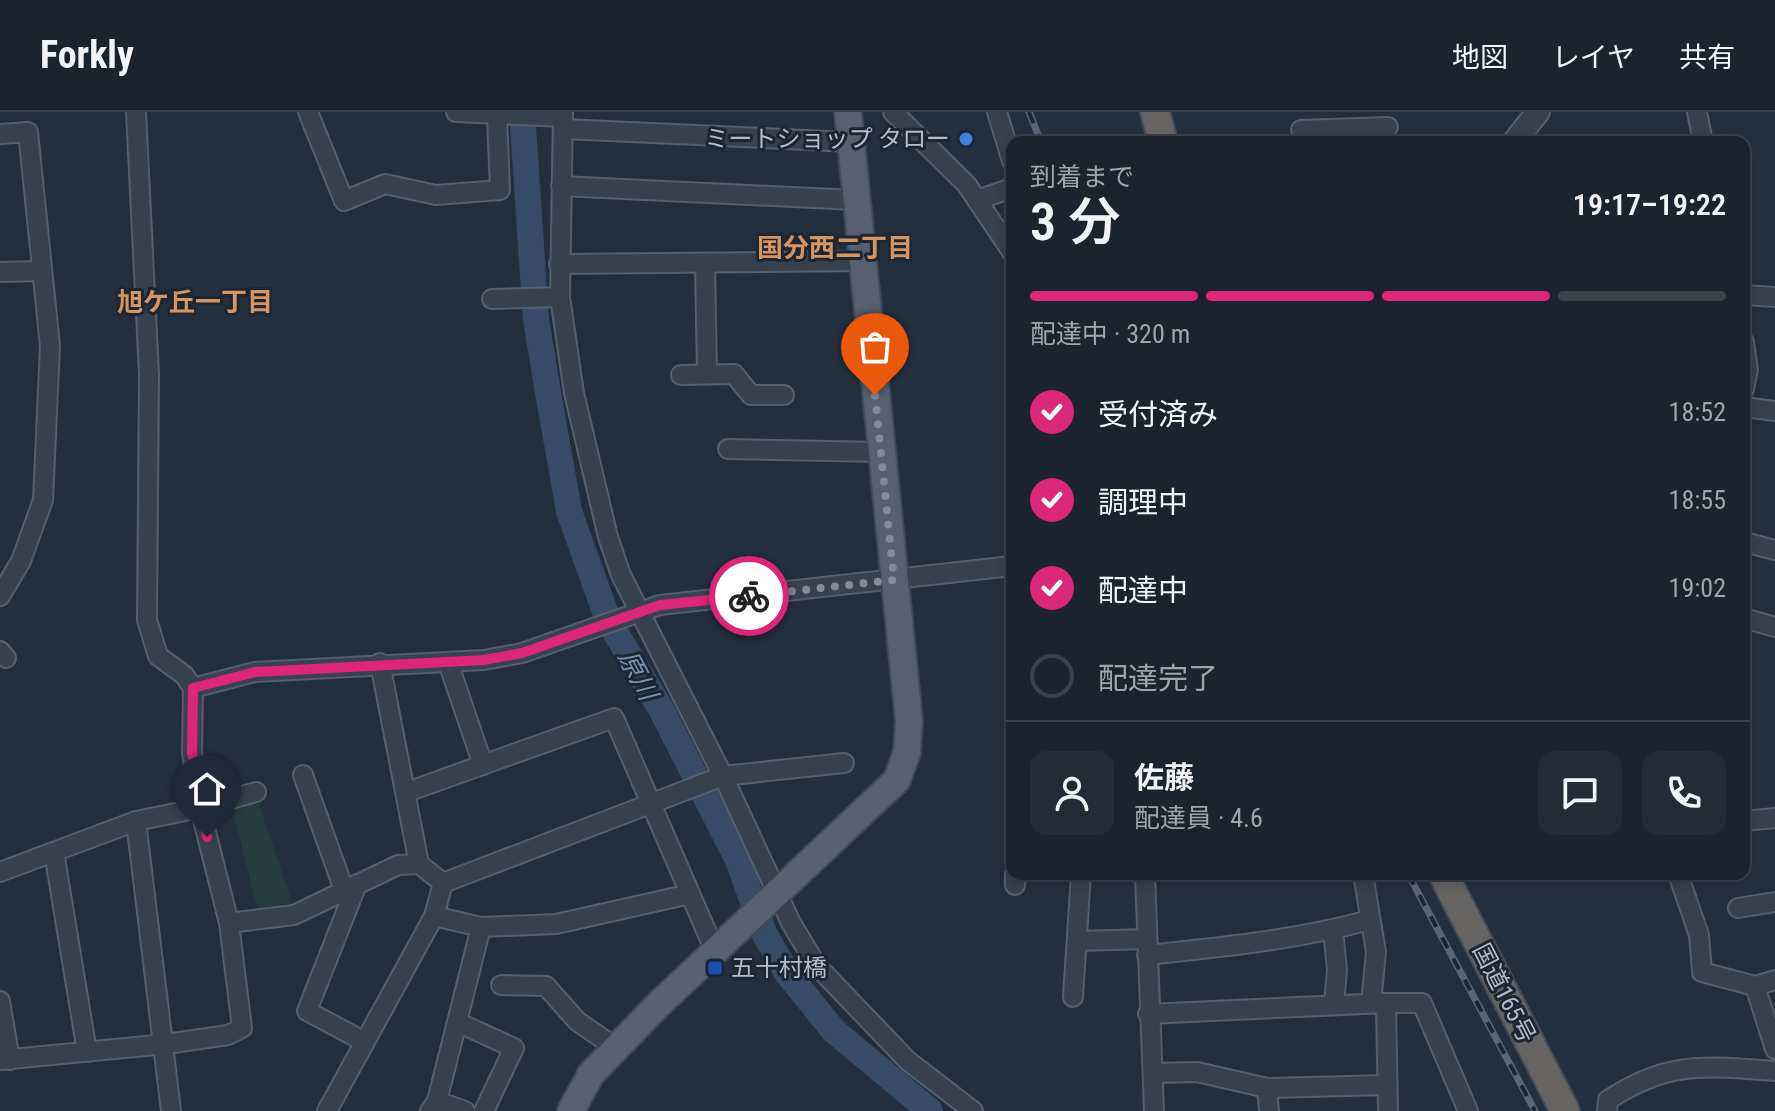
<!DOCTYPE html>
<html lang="ja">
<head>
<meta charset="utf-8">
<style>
  body { margin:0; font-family:"Roboto Condensed","Noto Sans JP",sans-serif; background:#242b36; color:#f1f3f6; height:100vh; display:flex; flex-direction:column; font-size:30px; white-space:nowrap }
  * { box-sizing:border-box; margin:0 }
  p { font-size:26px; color:#a0a4aa }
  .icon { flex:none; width:44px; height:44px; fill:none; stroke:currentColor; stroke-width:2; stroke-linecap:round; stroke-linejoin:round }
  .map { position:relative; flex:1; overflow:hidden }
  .details { position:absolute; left:1006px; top:24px; width:744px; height:744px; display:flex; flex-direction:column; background:#1b232e; border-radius:16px; box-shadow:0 4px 12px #0003,0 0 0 2px #39404a }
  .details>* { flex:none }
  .pin { position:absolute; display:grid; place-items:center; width:68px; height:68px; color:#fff; margin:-82px -34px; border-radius:50% 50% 50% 0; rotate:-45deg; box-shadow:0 0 8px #0007 }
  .pin .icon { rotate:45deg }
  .courier { position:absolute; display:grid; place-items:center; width:80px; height:80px; margin:-40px; border:6px solid #db2777; border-radius:50%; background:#fff; color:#222; box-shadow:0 2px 10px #0007 }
  .head em { font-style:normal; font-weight:600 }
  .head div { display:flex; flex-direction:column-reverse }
  .head { display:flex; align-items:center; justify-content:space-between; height:136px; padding:0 24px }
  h1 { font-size:52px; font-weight:600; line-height:60px }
  .bar { display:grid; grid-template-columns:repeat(4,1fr); gap:12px 8px; align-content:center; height:96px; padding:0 24px }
  .bar i { height:10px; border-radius:6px; background:#39404a }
  .bar .current { background:#db2777 }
  .bar p { grid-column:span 4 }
  .line { display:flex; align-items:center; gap:20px; padding:0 24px; border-top:2px solid #39404a }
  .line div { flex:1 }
  .round { display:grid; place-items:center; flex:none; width:84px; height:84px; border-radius:16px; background:#242b36 }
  ol { padding:0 24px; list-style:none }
  li { display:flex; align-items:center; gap:24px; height:88px }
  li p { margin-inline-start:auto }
  li .icon { padding:8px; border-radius:50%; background:#db2777; color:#fff; stroke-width:4 }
  li:last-child { color:#a0a4aa }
  li i { width:44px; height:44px; border:4px solid #39404a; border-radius:50% }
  header { display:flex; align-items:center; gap:48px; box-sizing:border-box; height:112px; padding:0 40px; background:#1b232e; border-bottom:2px solid #39404a }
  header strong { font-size:38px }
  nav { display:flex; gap:44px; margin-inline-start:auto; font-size:28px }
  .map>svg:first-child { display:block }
  .green { fill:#263c3f }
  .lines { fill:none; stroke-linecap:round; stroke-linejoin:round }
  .river { stroke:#394c67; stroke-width:26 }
  .minor-casing { stroke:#565f6c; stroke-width:22 }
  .tertiary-casing { stroke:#565f6c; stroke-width:26 }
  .primary-casing { stroke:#414a57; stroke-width:30 }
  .trunk-casing { stroke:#434c59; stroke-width:32 }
  .minor { stroke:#38414e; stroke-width:18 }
  .tertiary { stroke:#38414e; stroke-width:22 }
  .primary { stroke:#56606e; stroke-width:26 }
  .trunk { stroke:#656462; stroke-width:28 }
  .rail-casing { stroke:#5a6575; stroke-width:7 }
  .rail { stroke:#1d2633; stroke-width:4; stroke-dasharray:12; stroke-linecap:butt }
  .done { stroke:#828b98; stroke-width:8; stroke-dasharray:0 14.4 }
  .route { stroke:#db2777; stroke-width:10 }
  .shop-dot { fill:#3f7fe0; stroke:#1d2633; stroke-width:3 }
  .transit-dot { fill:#1a4fb4; stroke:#1d2633; stroke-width:3 }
  .labels { text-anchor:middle; stroke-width:6; stroke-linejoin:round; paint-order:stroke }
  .poi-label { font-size:24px; fill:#b4bcc9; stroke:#1d2633; text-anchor:end }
  .street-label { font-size:24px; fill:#b4bcc9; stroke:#1d2633 }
  .neighbourhood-label { font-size:26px; font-weight:bold; fill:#d59563; stroke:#1d2633 }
  .water-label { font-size:26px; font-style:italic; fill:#7c92b1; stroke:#1d2633 }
</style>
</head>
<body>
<header>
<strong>Forkly</strong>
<nav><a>地図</a><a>レイヤ</a><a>共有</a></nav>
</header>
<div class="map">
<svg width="1775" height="999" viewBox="0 0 1775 999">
  <rect width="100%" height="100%" fill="#242f3e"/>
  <polygon class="green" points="257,687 292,790 258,798 232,694"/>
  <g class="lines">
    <polyline class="river" points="522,0 536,207 549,286 569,399 608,508 661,597 738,748 764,821 787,861 834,919 930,999"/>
    <defs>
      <g id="minor">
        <polyline points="308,0 344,89 385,72 436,83 500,78 497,4"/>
        <polyline points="456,0 563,5"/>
        <polyline points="563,0 560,185 574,281 608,425 621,463 723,664 791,811 817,854 908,949 973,999"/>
        <polyline points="893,0 967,73 1012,140"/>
        <polyline points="997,0 1012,49"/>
        <polyline points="1697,0 1703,30"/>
        <polyline points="563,17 851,30"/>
        <polyline points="1301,18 1388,15"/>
        <polyline points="0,22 28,20 50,234 43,388 21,449 0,484"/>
        <polyline points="561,74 855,88"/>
        <polyline points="977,88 1012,76"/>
        <polyline points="705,151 707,262"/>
        <polyline points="559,152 861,149"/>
        <polyline points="0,160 40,159"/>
        <polyline points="1744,183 1775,185"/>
        <polyline points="492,187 560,185"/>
        <polyline points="1744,230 1748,258 1744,277"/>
        <polyline points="681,263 734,262 751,283 784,283"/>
        <polyline points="1744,295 1775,299"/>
        <polyline points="728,337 881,340"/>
        <polyline points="1744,430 1775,438"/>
        <polyline points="1744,506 1775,515"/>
        <polyline points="0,539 6,546"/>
        <polyline points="380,551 419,752"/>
        <polyline points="451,559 483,653"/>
        <polyline points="193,576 255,560 484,548 522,541 660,493 1012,454"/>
        <polyline points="303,663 344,778"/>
        <polyline points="407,680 614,606 714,837"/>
        <polyline points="136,709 171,999"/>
        <polyline points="1744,709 1775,706"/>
        <polyline points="54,740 87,940"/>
        <polyline points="0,760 136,709 200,696 256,680"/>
        <polyline points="1145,762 1154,999"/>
        <polyline points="1363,762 1376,840 1371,891"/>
        <polyline points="1678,762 1699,823 1702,860 1755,874 1775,868"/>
        <polyline points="443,771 723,664 844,651"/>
        <polyline points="357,772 307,899 365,930"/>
        <polyline points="1015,773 1015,762"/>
        <polyline points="1738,796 1775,790"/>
        <polyline points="434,804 481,815 556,812 690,782"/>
        <polyline points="229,811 294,803 398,753 419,752 443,771"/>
        <polyline points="1333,818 1337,858 1334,893"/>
        <polyline points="1078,829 1147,827"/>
        <path d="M1147,843C1222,835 1297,828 1369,808"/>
        <polyline points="501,873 546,874 577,909 616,936"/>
        <polyline points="1755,874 1775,937"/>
        <polyline points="1073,885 1081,762"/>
        <polyline points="0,889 10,948"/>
        <polyline points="1386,891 1422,891 1468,999"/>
        <polyline points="1148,902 1386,891 1388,999"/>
        <polyline points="457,910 514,936 484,999"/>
        <polyline points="0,948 166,932 228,923 242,916 229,811 200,696 192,640 193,576 184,563 158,544 147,508 149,262 136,0"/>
        <polyline points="1153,961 1197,960 1267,976 1385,973"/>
        <polyline points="1267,976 1269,999"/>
        <polyline points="437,989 465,999"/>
        <polyline points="327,999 434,804 443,771"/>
        <polyline points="430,999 437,989 481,815"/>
        <path d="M1607,999L1608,988C1669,948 1705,954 1775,959"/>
      </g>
      <polyline id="tertiary" points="1514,30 1538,0"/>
      <polyline id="primary" points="571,999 591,962 658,893 897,668 907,640 909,609 848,0"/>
      <g id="trunk">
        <polyline points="1155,0 1163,30"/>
        <polyline points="1443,762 1565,999"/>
      </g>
    </defs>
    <use href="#minor" class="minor-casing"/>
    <use href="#tertiary" class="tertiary-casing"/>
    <use href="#primary" class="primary-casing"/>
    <use href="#trunk" class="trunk-casing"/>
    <use href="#minor" class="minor"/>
    <use href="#tertiary" class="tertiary"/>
    <use href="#primary" class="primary"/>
    <use href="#trunk" class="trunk"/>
    <defs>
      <g id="rail">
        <polyline points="1029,0 1041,30"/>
        <polyline points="1408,762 1535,999"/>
      </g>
    </defs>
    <use href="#rail" class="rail-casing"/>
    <use href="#rail" class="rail"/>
  </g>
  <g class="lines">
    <polyline class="done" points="749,484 894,468 875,283"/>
    <polyline class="route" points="207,725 192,640 193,576 255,560 484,548 522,541 660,493 749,484"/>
  </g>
  <circle class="shop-dot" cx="966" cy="27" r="8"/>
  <rect class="transit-dot" x="707" y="848" width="16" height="16" rx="4"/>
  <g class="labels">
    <g class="poi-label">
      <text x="950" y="35">ミートショップ タロー</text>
      <text x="731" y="864" text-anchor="start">五十村橋</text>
    </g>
    <g class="street-label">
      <text transform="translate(1504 881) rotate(63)" y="8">国道165号</text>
    </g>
    <g class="neighbourhood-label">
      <text x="835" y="145">国分西二丁目</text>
      <text x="195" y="199">旭ケ丘一丁目</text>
    </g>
    <g class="water-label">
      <text transform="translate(638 563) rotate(62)" y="9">原川</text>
    </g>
  </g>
</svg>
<div class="pin" style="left:875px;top:283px;background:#ea580c"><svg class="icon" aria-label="bag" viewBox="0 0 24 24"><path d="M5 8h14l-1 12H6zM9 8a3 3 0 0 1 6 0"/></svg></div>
<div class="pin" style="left:207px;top:725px;background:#1f2937"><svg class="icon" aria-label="home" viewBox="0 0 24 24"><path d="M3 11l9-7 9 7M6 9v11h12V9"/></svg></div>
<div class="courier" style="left:749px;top:484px"><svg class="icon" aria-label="bike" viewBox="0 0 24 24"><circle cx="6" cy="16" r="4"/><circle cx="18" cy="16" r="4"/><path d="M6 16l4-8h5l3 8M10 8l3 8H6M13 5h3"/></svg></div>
<section class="details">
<div class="head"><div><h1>3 分</h1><p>到着まで</p></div><em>19:17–19:22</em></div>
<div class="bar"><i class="current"></i><i class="current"></i><i class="current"></i><i></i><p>配達中 · 320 m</p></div>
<ol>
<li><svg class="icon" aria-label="check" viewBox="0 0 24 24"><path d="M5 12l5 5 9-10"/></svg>受付済み<p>18:52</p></li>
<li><svg class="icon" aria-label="check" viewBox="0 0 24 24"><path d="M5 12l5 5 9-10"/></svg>調理中<p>18:55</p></li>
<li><svg class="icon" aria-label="check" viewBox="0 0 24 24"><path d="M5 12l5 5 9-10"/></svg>配達中<p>19:02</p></li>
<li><i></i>配達完了</li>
</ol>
<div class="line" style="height:144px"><a class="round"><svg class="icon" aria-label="person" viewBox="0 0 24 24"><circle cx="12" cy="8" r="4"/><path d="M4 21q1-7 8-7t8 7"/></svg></a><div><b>佐藤</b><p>配達員 · 4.6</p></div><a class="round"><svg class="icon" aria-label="chat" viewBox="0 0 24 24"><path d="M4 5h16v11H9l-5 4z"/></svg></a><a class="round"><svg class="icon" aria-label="phone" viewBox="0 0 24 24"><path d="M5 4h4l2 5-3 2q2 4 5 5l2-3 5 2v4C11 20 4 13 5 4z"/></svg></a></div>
</section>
</div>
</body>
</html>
